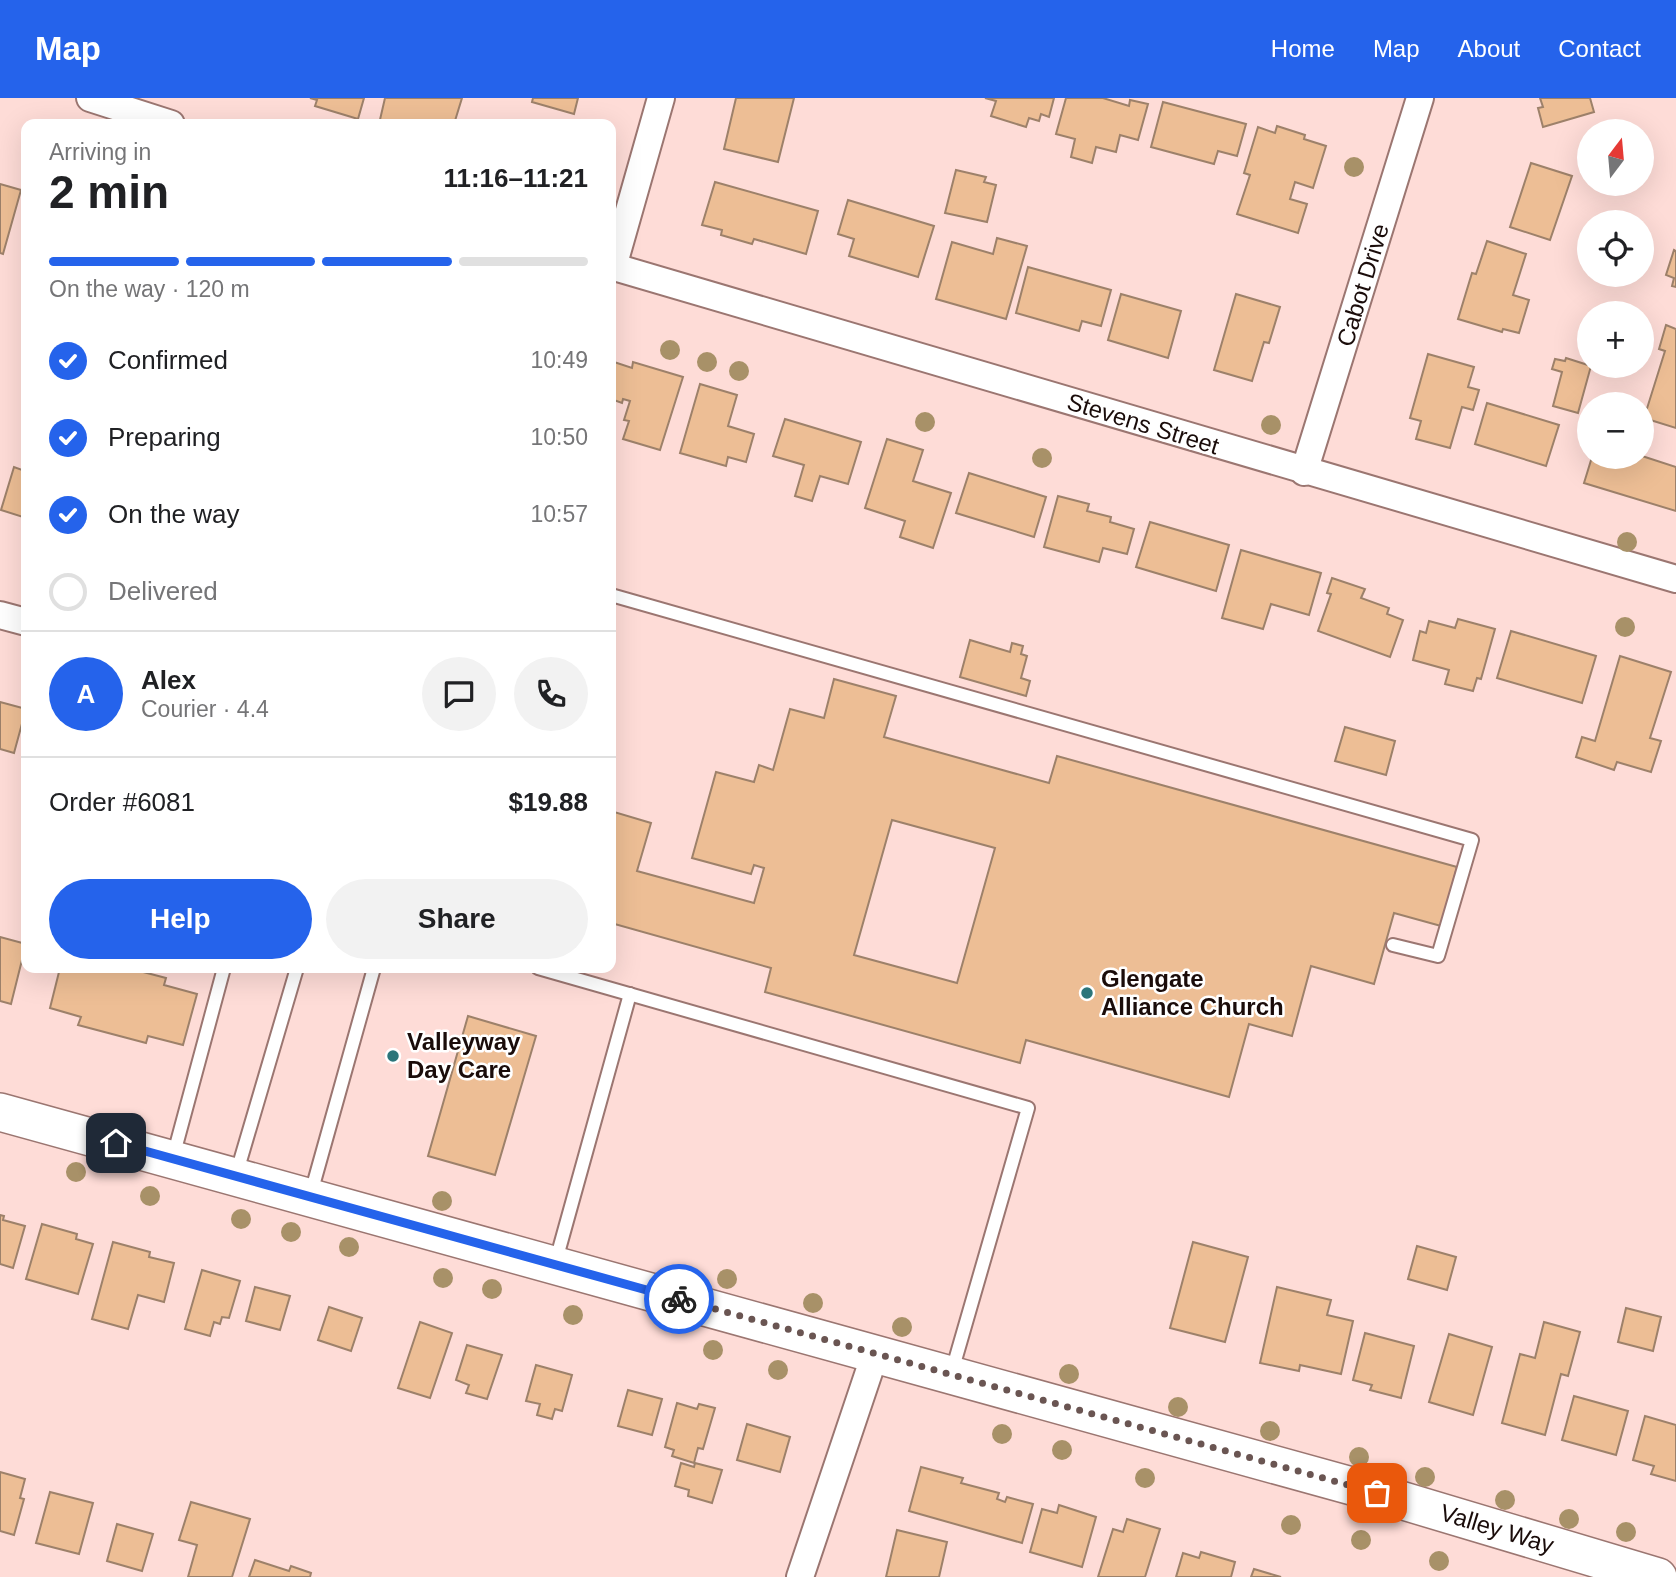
<!DOCTYPE html>
<html lang="en">
<head>
<meta charset="utf-8">
<style>
  body { margin:0; font-family:Helvetica,sans-serif; background:#f2f2f2; color:#202124; height:100vh; display:flex; flex-direction:column; font-size:26px; white-space:nowrap }
  * { box-sizing:border-box; margin:0 }
  p { font-size:23px; color:#757577 }
  .icon { flex:none; width:38px; height:38px; fill:none; stroke:currentColor; stroke-width:2; stroke-linecap:round; stroke-linejoin:round }
  .map { position:relative; flex:1; overflow:hidden }
  .drawer { position:absolute; left:21px; top:21px; width:595px; height:854px; display:flex; flex-direction:column; background:#fff; border-radius:14px; box-shadow:0 7px 28px #0002 }
  .drawer>* { flex:none }
  .needle { width:46px; rotate:16deg }
  .controls { position:absolute; left:1577px; top:21px; display:grid; gap:14px }
  .controls a { display:grid; place-items:center; width:77px; height:77px; border-radius:50%; background:#fff; box-shadow:0 7px 28px #0002; font-size:35px }
  .pin { position:absolute; display:grid; place-items:center; width:60px; height:60px; color:#fff; margin:-30px; border-radius:14px; box-shadow:0 4px 10px #0006 }
  .courier { position:absolute; display:grid; place-items:center; width:70px; height:70px; margin:-35px; border:5px solid #2563eb; border-radius:50%; background:#fff; color:#222; box-shadow:0 2px 9px #0007 }
  .overview em { font-style:normal; font-weight:700 }
  .overview div { display:flex; flex-direction:column-reverse }
  .overview { display:flex; align-items:center; justify-content:space-between; height:119px; padding:0 28px }
  h1 { font-size:46px; font-weight:700; line-height:52px }
  .bar { display:grid; grid-template-columns:repeat(4,1fr); gap:10px 7px; align-content:center; height:84px; padding:0 28px }
  .bar i { height:9px; border-radius:5px; background:#e0e0e0 }
  .bar .selected { background:#2563eb }
  .bar p { grid-column:span 4 }
  .line { display:flex; align-items:center; gap:18px; padding:0 28px; border-top:2px solid #e0e0e0 }
  .line div { flex:1 }
  .round { display:grid; place-items:center; flex:none; width:74px; height:74px; border-radius:37px; background:#f2f2f2 }
  ol { padding:0 28px; list-style:none }
  li { display:flex; align-items:center; gap:21px; height:77px }
  li p { margin-inline-start:auto }
  li .icon { padding:7px; border-radius:50%; background:#2563eb; color:#fff; stroke-width:4 }
  li:last-child { color:#757577 }
  li i { width:38px; height:38px; border:4px solid #e0e0e0; border-radius:50% }
  .button { display:flex; gap:14px; margin-top:auto; padding:14px 28px }
  .button a { flex:1; height:80px; border-radius:42px; background:#2563eb; color:#fff; font-size:28px; font-weight:700; line-height:80px; text-align:center }
  .button a+a { background:#f2f2f2; color:#202124 }
  header { display:flex; align-items:center; gap:42px; box-sizing:border-box; height:98px; padding:0 35px; background:#2563eb; color:#fff }
  header strong { font-size:33px }
  nav { display:flex; gap:38px; margin-inline-start:auto; font-size:24px }
  .map>svg:first-child { display:block }
  .building { fill:#edbe95; stroke:#9d816a; stroke-width:2; fill-rule:evenodd }
  .lines { fill:none; stroke-linecap:round; stroke-linejoin:round }
  .lane-casing { stroke:#9b7671; stroke-width:16 }
  .street-casing { stroke:#9b7671; stroke-width:30 }
  .secondary-casing { stroke:#9b7671; stroke-width:40 }
  .lane { stroke:#fff; stroke-width:12 }
  .street { stroke:#fff; stroke-width:26 }
  .secondary { stroke:#fff; stroke-width:37 }
  .tree { fill:#a89168 }
  .done { stroke:#6a5552; stroke-width:7; stroke-dasharray:0 12.6 }
  .route { stroke:#2563eb; stroke-width:9 }
  .poi-dot { fill:#2b757a; stroke:#fff; stroke-width:2.5 }
  .labels { text-anchor:middle; stroke-width:5; stroke-linejoin:round; paint-order:stroke }
  .street-label { font-size:24px; fill:#1a0c0a; stroke:#fff }
  .poi-label { font-size:24px; font-weight:bold; fill:#1a0c0a; stroke:#fff; text-anchor:start }
</style>
</head>
<body>
<header>
<strong>Map</strong>
<nav><a>Home</a><a>Map</a><a>About</a><a>Contact</a></nav>
</header>
<div class="map">
<svg width="1676" height="1479" viewBox="0 0 1676 1479">
  <rect width="100%" height="100%" fill="#fedcd7"/>
  <g class="building">
    <polygon points="310,0 364,0 358,21 315,8 317,2"/>
    <polygon points="385,0 462,0 454,26 379,26"/>
    <polygon points="533,0 578,0 574,16 532,4"/>
    <polygon points="736,0 794,0 778,64 724,51"/>
    <polygon points="985,0 1054,0 1049,19 1041,16 1039,23 1029,20 1026,29 991,18 996,3"/>
    <polygon points="1066,0 1103,0 1129,8 1130,2 1148,6 1138,42 1120,37 1116,54 1096,49 1092,65 1071,59 1075,41 1056,36"/>
    <polygon points="1540,0 1590,0 1594,14 1543,29 1538,10 1543,9"/>
    <polygon points="1163,4 1246,26 1237,58 1218,53 1214,66 1151,49"/>
    <polygon points="1277,28 1305,37 1304,41 1326,48 1313,90 1295,84 1290,101 1307,106 1298,135 1237,116 1250,77 1244,75 1258,29 1275,35"/>
    <polygon points="1531,65 1572,78 1550,142 1510,129"/>
    <polygon points="956,72 986,79 984,84 996,87 987,124 945,115"/>
    <polygon points="715,84 818,113 806,156 754,141 752,146 721,137 722,132 702,127"/>
    <polygon points="0,86 21,92 3,156 0,155"/>
    <polygon points="848,102 934,128 918,179 849,158 854,141 838,136"/>
    <polygon points="997,140 1027,148 1006,221 936,201 952,144 993,156"/>
    <polygon points="1487,143 1526,156 1513,197 1529,202 1519,235 1503,231 1502,234 1458,221 1472,175 1476,176"/>
    <polygon points="1674,152 1676,153 1676,189 1672,188 1674,180 1666,177"/>
    <polygon points="1028,169 1111,192 1101,228 1082,223 1079,233 1016,215"/>
    <polygon points="1121,196 1181,213 1168,260 1108,242"/>
    <polygon points="1236,196 1280,209 1269,245 1264,244 1252,283 1214,272"/>
    <polygon points="1666,227 1676,231 1676,330 1644,320 1665,253 1659,251"/>
    <polygon points="1428,256 1474,269 1468,289 1479,292 1473,312 1462,309 1450,350 1416,341 1421,323 1410,320"/>
    <polygon points="1566,260 1591,268 1578,315 1553,308 1562,274 1552,271 1555,261 1565,263"/>
    <polygon points="611,263 632,270 633,264 683,279 660,352 623,341 629,323 624,322 630,303 623,301 622,305 611,301"/>
    <polygon points="700,286 737,297 728,328 754,336 746,364 728,359 726,368 680,355"/>
    <polygon points="1487,305 1559,327 1546,368 1475,346"/>
    <polygon points="785,321 861,344 848,386 820,378 812,403 795,398 804,367 773,358"/>
    <polygon points="887,341 923,352 913,383 951,395 933,450 900,439 905,423 865,410"/>
    <polygon points="26,358 26,420 1,412 14,369 22,372"/>
    <polygon points="1642,358 1676,369 1676,413 1584,385 1592,359"/>
    <polygon points="969,375 1046,399 1034,439 956,415"/>
    <polygon points="1058,398 1089,406 1087,413 1111,419 1110,424 1134,431 1127,456 1103,450 1099,464 1044,449"/>
    <polygon points="1150,424 1229,447 1216,493 1136,469"/>
    <polygon points="1241,452 1321,475 1309,517 1271,506 1263,531 1222,520"/>
    <polygon points="1332,480 1365,491 1361,500 1389,510 1387,516 1403,522 1390,559 1318,533 1331,496 1327,495"/>
    <polygon points="1458,521 1495,531 1481,581 1477,580 1473,593 1445,586 1449,572 1413,562 1420,533 1426,535 1429,523 1455,530"/>
    <polygon points="1511,533 1596,558 1582,605 1497,580"/>
    <polygon points="970,542 1010,554 1012,545 1023,548 1021,556 1027,558 1021,580 1030,583 1026,598 960,579"/>
    <polygon points="1620,558 1671,574 1650,640 1661,643 1651,674 1617,664 1614,672 1576,659 1582,639 1595,643"/>
    <path d="M834,581L896,598L884,639L1049,685L1057,658L1457,769L1441,828L1394,815L1374,886L1311,868L1292,938L1249,926L1229,999L1026,942L1020,965L765,894L771,870L611,825V713L651,725L637,773L754,805L764,770L754,767L751,776L692,760L716,674L754,684L759,667L773,672L790,611L824,620ZM892,722L995,750L957,885L854,857Z"/>
    <polygon points="0,604 26,611 14,655 0,651"/>
    <polygon points="1345,629 1395,643 1386,677 1335,663"/>
    <polygon points="0,839 26,846 11,906 0,903"/>
    <polygon points="60,870 128,870 166,880 164,887 197,896 183,947 148,938 146,945 78,927 81,919 50,910"/>
    <polygon points="468,918 536,938 495,1077 428,1058"/>
    <polygon points="0,1117 4,1118 3,1122 25,1128 13,1170 0,1166"/>
    <polygon points="42,1126 77,1136 76,1141 93,1146 78,1196 26,1181"/>
    <polygon points="113,1144 150,1154 149,1159 174,1165 164,1204 138,1197 128,1231 92,1221"/>
    <polygon points="1193,1144 1248,1159 1225,1244 1170,1230"/>
    <polygon points="1417,1148 1456,1159 1447,1192 1408,1181"/>
    <polygon points="202,1172 240,1183 229,1220 222,1219 220,1226 214,1224 210,1238 185,1231"/>
    <polygon points="255,1189 290,1198 280,1232 246,1223"/>
    <polygon points="1277,1189 1331,1202 1327,1217 1353,1223 1341,1276 1300,1267 1299,1273 1260,1265"/>
    <polygon points="329,1209 362,1220 351,1253 318,1242"/>
    <polygon points="1626,1210 1661,1219 1653,1253 1618,1244"/>
    <polygon points="420,1224 452,1235 430,1300 398,1290"/>
    <polygon points="1544,1224 1580,1234 1568,1278 1561,1276 1545,1337 1502,1325 1520,1256 1535,1260"/>
    <polygon points="1365,1235 1414,1248 1401,1300 1370,1292 1372,1287 1353,1282"/>
    <polygon points="1449,1236 1492,1249 1473,1317 1429,1304"/>
    <polygon points="467,1247 502,1257 487,1301 466,1295 469,1287 456,1282"/>
    <polygon points="536,1267 572,1277 562,1313 555,1311 552,1321 537,1317 540,1306 526,1303"/>
    <polygon points="628,1292 662,1301 652,1337 618,1328"/>
    <polygon points="1574,1298 1628,1313 1616,1357 1562,1342"/>
    <polygon points="677,1305 697,1311 699,1306 715,1310 703,1351 698,1350 694,1365 672,1358 674,1352 665,1349"/>
    <polygon points="1645,1318 1676,1327 1676,1383 1651,1376 1654,1368 1633,1362"/>
    <polygon points="747,1326 790,1339 780,1374 737,1362"/>
    <polygon points="681,1365 694,1369 695,1365 722,1372 712,1405 688,1398 689,1392 675,1388"/>
    <polygon points="921,1369 963,1380 961,1385 999,1395 997,1401 1005,1404 1007,1399 1033,1406 1022,1445 909,1413"/>
    <polygon points="0,1374 25,1381 20,1400 24,1401 14,1437 0,1433"/>
    <polygon points="50,1394 93,1405 79,1456 36,1445"/>
    <polygon points="191,1404 250,1421 232,1479 188,1479 197,1447 179,1442"/>
    <polygon points="1059,1407 1096,1419 1082,1469 1030,1454 1042,1411 1057,1415"/>
    <polygon points="1127,1421 1160,1431 1145,1479 1098,1479 1113,1431 1123,1434"/>
    <polygon points="117,1426 153,1436 142,1473 107,1463"/>
    <polygon points="897,1432 947,1444 939,1479 886,1479"/>
    <polygon points="1201,1454 1235,1464 1231,1479 1176,1479 1183,1455 1199,1460"/>
    <polygon points="255,1462 289,1473 291,1468 311,1475 310,1479 249,1479"/>
    <polygon points="1254,1471 1281,1479 1251,1479"/>
  </g>
  <g class="lines">
    <defs>
      <g id="lane">
        <polyline points="611,497 1472,742 1438,858 1393,847"/>
        <polyline points="538,870 1028,1010 952,1273"/>
        <polyline points="173,1059 224,870"/>
        <polyline points="236,1077 297,870"/>
        <polyline points="311,1095 374,870"/>
        <polyline points="555,1166 630,896"/>
      </g>
      <g id="street">
        <polyline points="90,0 171,26"/>
        <polyline points="611,168 1676,481"/>
        <polyline points="613,169 661,0"/>
        <polyline points="1304,374 1420,0"/>
        <polyline points="0,517 26,524"/>
        <polyline points="800,1479 875,1256"/>
      </g>
      <polyline id="secondary" points="0,1014 1377,1395 1658,1479"/>
    </defs>
    <use href="#lane" class="lane-casing"/>
    <use href="#street" class="street-casing"/>
    <use href="#secondary" class="secondary-casing"/>
    <use href="#lane" class="lane"/>
    <use href="#street" class="street"/>
    <use href="#secondary" class="secondary"/>
  </g>
  <g class="tree">
    <circle cx="1354" cy="69" r="10"/>
    <circle cx="670" cy="252" r="10"/>
    <circle cx="707" cy="264" r="10"/>
    <circle cx="739" cy="273" r="10"/>
    <circle cx="925" cy="324" r="10"/>
    <circle cx="1271" cy="327" r="10"/>
    <circle cx="1042" cy="360" r="10"/>
    <circle cx="1627" cy="444" r="10"/>
    <circle cx="1625" cy="529" r="10"/>
    <circle cx="76" cy="1074" r="10"/>
    <circle cx="150" cy="1098" r="10"/>
    <circle cx="442" cy="1103" r="10"/>
    <circle cx="241" cy="1121" r="10"/>
    <circle cx="291" cy="1134" r="10"/>
    <circle cx="349" cy="1149" r="10"/>
    <circle cx="443" cy="1180" r="10"/>
    <circle cx="727" cy="1181" r="10"/>
    <circle cx="492" cy="1191" r="10"/>
    <circle cx="813" cy="1205" r="10"/>
    <circle cx="573" cy="1217" r="10"/>
    <circle cx="902" cy="1229" r="10"/>
    <circle cx="713" cy="1252" r="10"/>
    <circle cx="778" cy="1272" r="10"/>
    <circle cx="1069" cy="1276" r="10"/>
    <circle cx="1178" cy="1309" r="10"/>
    <circle cx="1270" cy="1333" r="10"/>
    <circle cx="1002" cy="1336" r="10"/>
    <circle cx="1062" cy="1352" r="10"/>
    <circle cx="1359" cy="1359" r="10"/>
    <circle cx="1425" cy="1379" r="10"/>
    <circle cx="1145" cy="1380" r="10"/>
    <circle cx="1505" cy="1402" r="10"/>
    <circle cx="1569" cy="1421" r="10"/>
    <circle cx="1291" cy="1427" r="10"/>
    <circle cx="1626" cy="1434" r="10"/>
    <circle cx="1361" cy="1442" r="10"/>
    <circle cx="1439" cy="1463" r="10"/>
  </g>
  <g class="lines">
    <polyline class="done" points="679,1201 1377,1395"/>
    <polyline class="route" points="116,1045 679,1201"/>
  </g>
  <g class="poi-dot">
    <circle cx="1087" cy="895" r="7"/>
    <circle cx="393" cy="958" r="7"/>
  </g>
  <g class="labels">
    <g class="street-label">
      <text transform="translate(1363 187) rotate(-73)" y="8">Cabot Drive</text>
      <text transform="translate(1143 326) rotate(17)" y="8">Stevens Street</text>
      <text transform="translate(1497 1431) rotate(17)" y="8">Valley Way</text>
    </g>
    <g class="poi-label">
      <text x="1101" y="889">Glengate<tspan x="1101" dy="28">Alliance Church</tspan></text>
      <text x="407" y="952">Valleyway<tspan x="407" dy="28">Day Care</tspan></text>
    </g>
  </g>
</svg>
<div class="controls">
<a><svg class="needle" viewBox="-14 -14 28 28"><path d="M0-13l5 13h-10z" fill="#e53935"/><path d="M0 13l5-13h-10z" fill="#757577"/></svg></a>
<a><svg class="icon" aria-label="locate" viewBox="0 0 24 24"><circle cx="12" cy="12" r="6"/><path d="M12 2v4M12 18v4M2 12h4M18 12h4"/></svg></a>
<a>+</a>
<a>−</a>
</div>
<div class="pin" style="left:1377px;top:1395px;background:#ea580c"><svg class="icon" aria-label="bag" viewBox="0 0 24 24"><path d="M5 8h14l-1 12H6zM9 8a3 3 0 0 1 6 0"/></svg></div>
<div class="pin" style="left:116px;top:1045px;background:#1f2937"><svg class="icon" aria-label="home" viewBox="0 0 24 24"><path d="M3 11l9-7 9 7M6 9v11h12V9"/></svg></div>
<div class="courier" style="left:679px;top:1201px"><svg class="icon" aria-label="bike" viewBox="0 0 24 24"><circle cx="6" cy="16" r="4"/><circle cx="18" cy="16" r="4"/><path d="M6 16l4-8h5l3 8M10 8l3 8H6M13 5h3"/></svg></div>
<section class="drawer">
<div class="overview"><div><h1>2 min</h1><p>Arriving in</p></div><em>11:16–11:21</em></div>
<div class="bar"><i class="selected"></i><i class="selected"></i><i class="selected"></i><i></i><p>On the way · 120 m</p></div>
<ol>
<li><svg class="icon" aria-label="check" viewBox="0 0 24 24"><path d="M5 12l5 5 9-10"/></svg>Confirmed<p>10:49</p></li>
<li><svg class="icon" aria-label="check" viewBox="0 0 24 24"><path d="M5 12l5 5 9-10"/></svg>Preparing<p>10:50</p></li>
<li><svg class="icon" aria-label="check" viewBox="0 0 24 24"><path d="M5 12l5 5 9-10"/></svg>On the way<p>10:57</p></li>
<li><i></i>Delivered</li>
</ol>
<div class="line" style="height:126px"><b class="round" style="background:#2563eb;color:#fff">A</b><div><b>Alex</b><p>Courier · 4.4</p></div><a class="round"><svg class="icon" aria-label="chat" viewBox="0 0 24 24"><path d="M4 5h16v11H9l-5 4z"/></svg></a><a class="round"><svg class="icon" aria-label="phone" viewBox="0 0 24 24"><path d="M5 4h4l2 5-3 2q2 4 5 5l2-3 5 2v4C11 20 4 13 5 4z"/></svg></a></div>
<div class="line" style="height:91px"><div>Order #6081</div><b>$19.88</b></div>
<div class="button"><a>Help</a><a>Share</a></div>
</section>
</div>
</body>
</html>
